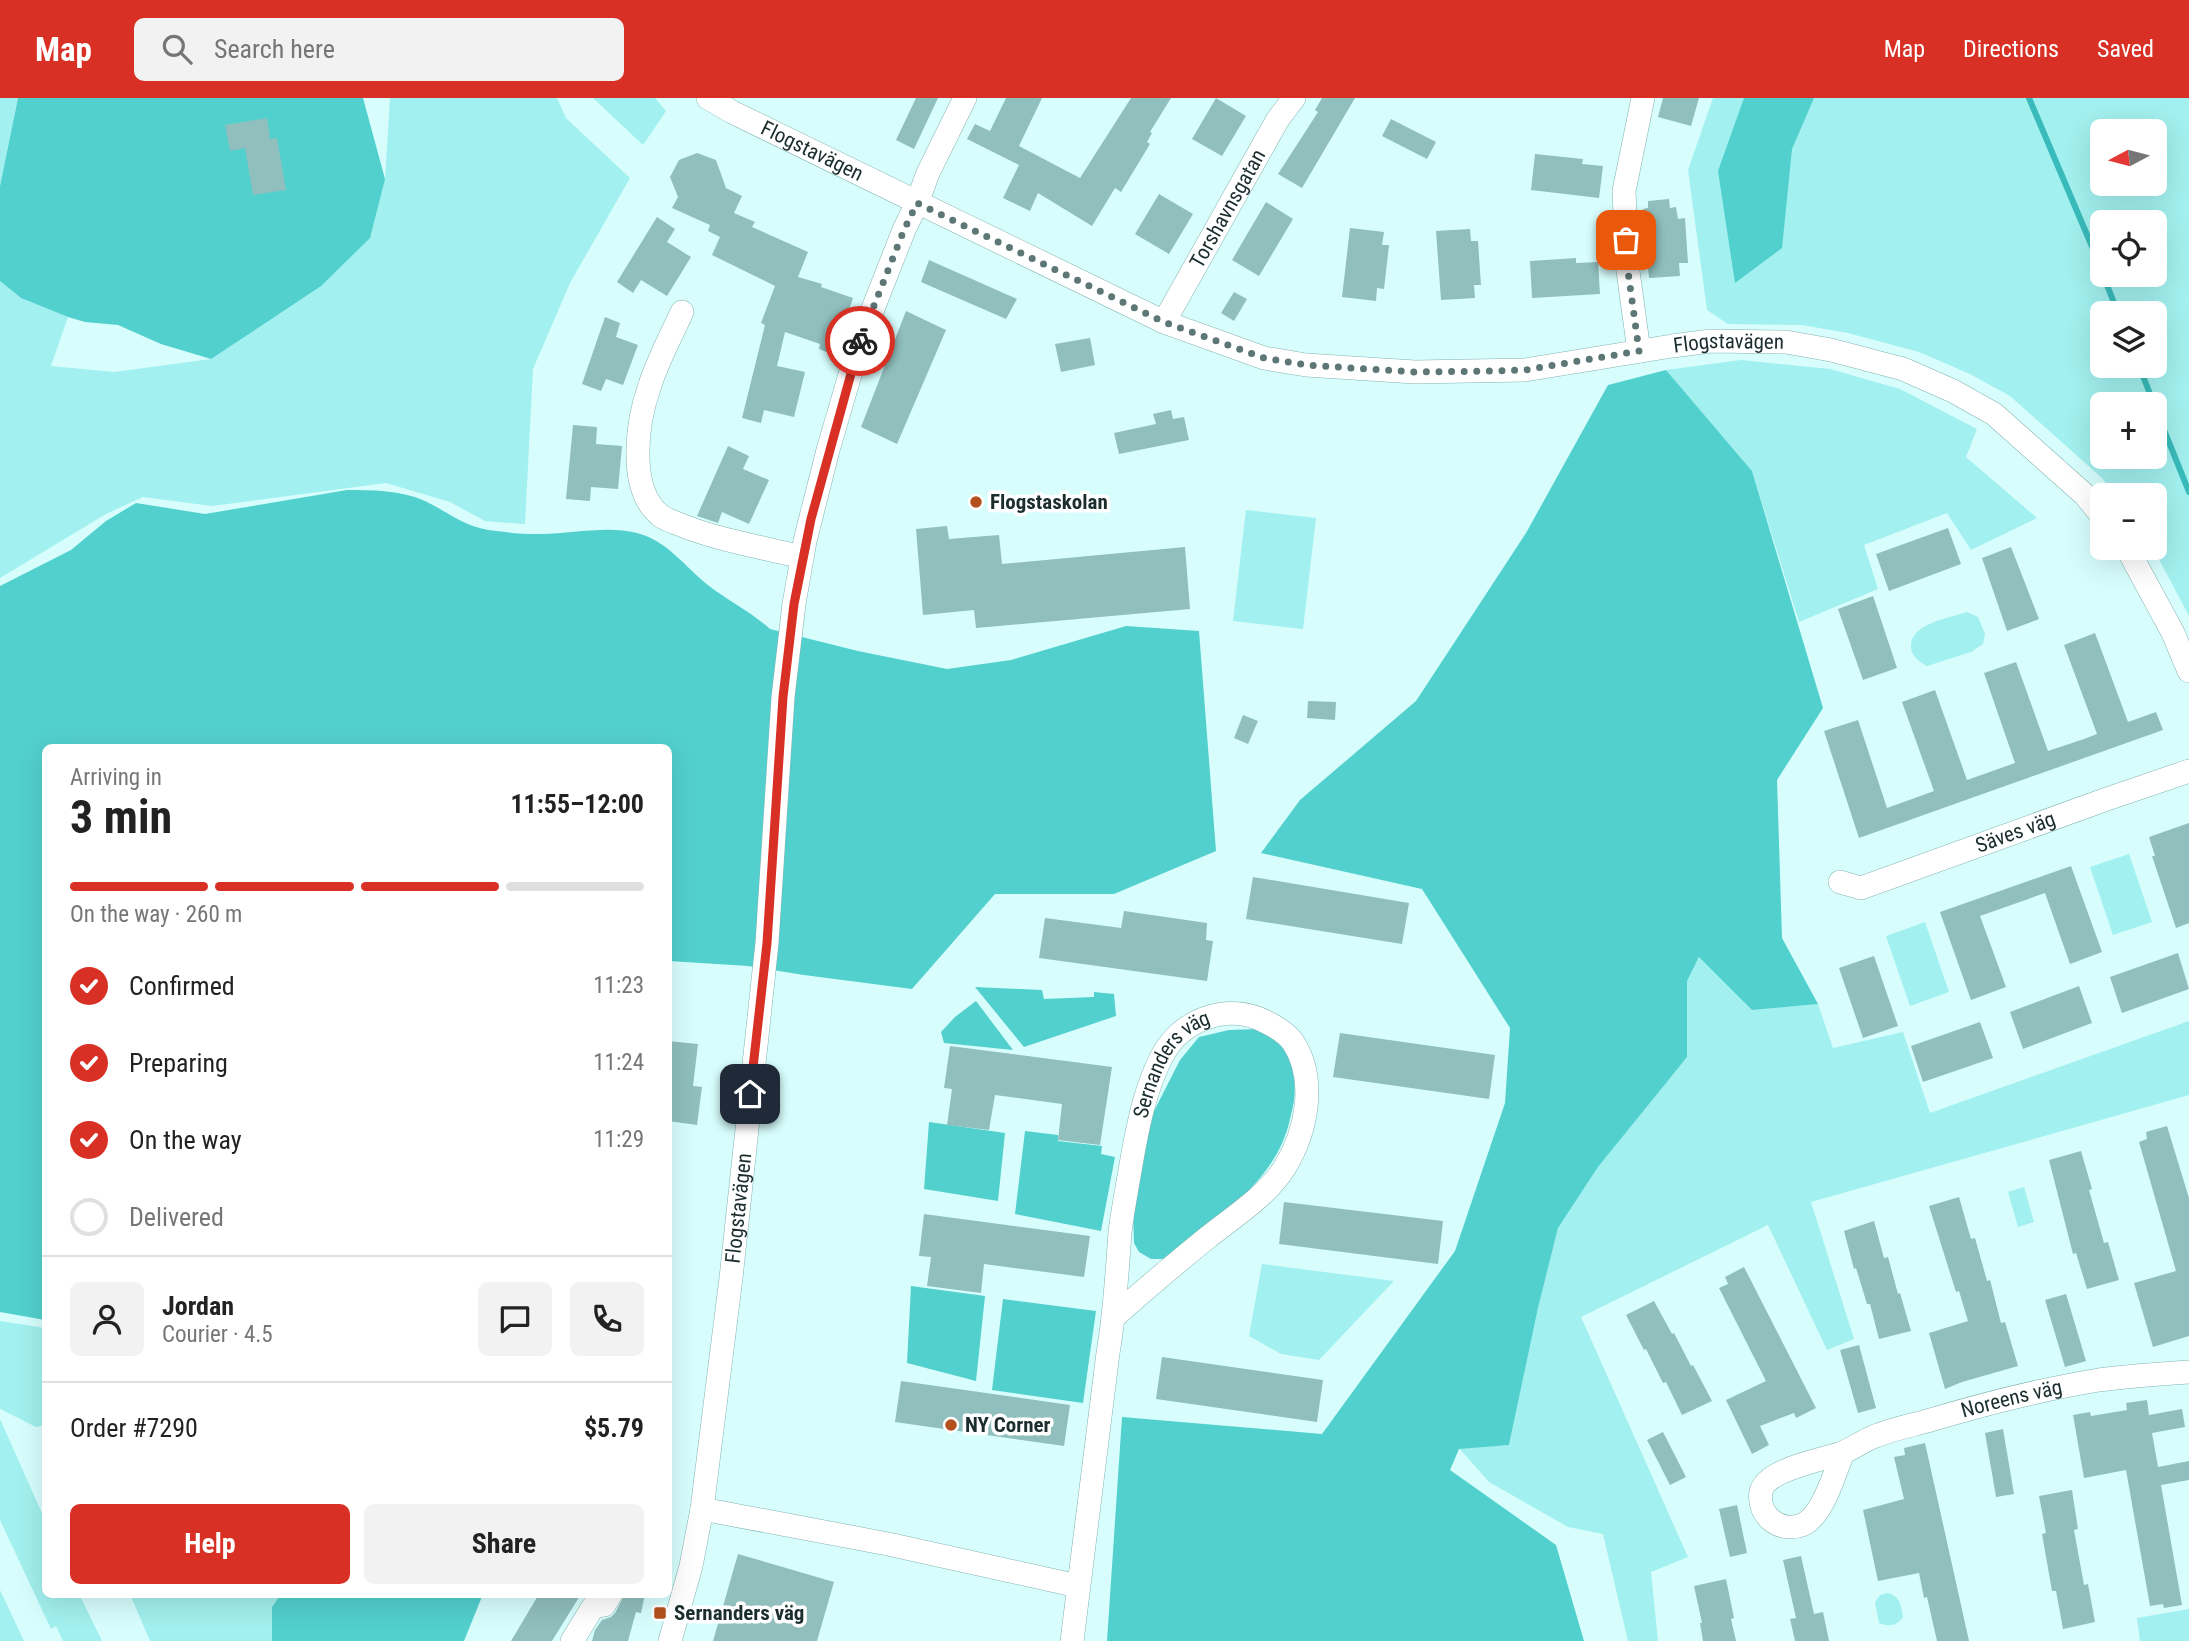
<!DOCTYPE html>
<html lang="en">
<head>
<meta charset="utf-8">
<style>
  body { margin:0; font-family:"Roboto Condensed",sans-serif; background:#f2f2f2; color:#222; height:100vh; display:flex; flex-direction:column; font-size:26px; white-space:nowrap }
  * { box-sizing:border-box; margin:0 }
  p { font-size:23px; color:#767676 }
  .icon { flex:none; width:38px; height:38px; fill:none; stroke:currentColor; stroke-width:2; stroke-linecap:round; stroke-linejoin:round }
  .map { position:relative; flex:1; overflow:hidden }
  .details { position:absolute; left:42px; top:646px; width:630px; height:854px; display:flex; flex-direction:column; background:#fff; border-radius:10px; box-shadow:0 7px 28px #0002 }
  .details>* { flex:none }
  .needle { width:46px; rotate:263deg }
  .fabs { position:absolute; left:2090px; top:21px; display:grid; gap:14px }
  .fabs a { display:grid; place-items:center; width:77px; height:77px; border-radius:10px; background:#fff; box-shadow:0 7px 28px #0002; font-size:35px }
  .pin { position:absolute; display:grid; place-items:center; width:60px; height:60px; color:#fff; margin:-30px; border-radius:14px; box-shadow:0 4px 10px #0006 }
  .courier { position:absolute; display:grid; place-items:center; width:70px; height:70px; margin:-35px; border:5px solid #d93025; border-radius:50%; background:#fff; color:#222; box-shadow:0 2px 9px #0007 }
  .summary em { font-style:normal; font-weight:700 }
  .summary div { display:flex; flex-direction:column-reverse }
  .summary { display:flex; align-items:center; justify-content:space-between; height:119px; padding:0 28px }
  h1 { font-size:46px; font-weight:700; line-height:52px }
  .bar { display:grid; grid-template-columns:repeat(4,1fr); gap:10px 7px; align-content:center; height:84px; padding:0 28px }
  .bar i { height:9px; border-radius:5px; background:#e0e0e0 }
  .bar .selected { background:#d93025 }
  .bar p { grid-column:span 4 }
  .line { display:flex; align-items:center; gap:18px; padding:0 28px; border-top:2px solid #e0e0e0 }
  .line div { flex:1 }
  .round { display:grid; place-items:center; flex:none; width:74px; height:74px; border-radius:10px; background:#f2f2f2 }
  ol { padding:0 28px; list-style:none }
  li { display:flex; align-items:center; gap:21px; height:77px }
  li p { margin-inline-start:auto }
  li .icon { padding:7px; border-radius:50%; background:#d93025; color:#fff; stroke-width:4 }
  li:last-child { color:#767676 }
  li i { width:38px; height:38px; border:4px solid #e0e0e0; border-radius:50% }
  .action { display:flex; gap:14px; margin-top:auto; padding:14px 28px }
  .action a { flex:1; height:80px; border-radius:10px; background:#d93025; color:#fff; font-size:28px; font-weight:700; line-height:80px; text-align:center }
  .action a+a { background:#f2f2f2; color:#222 }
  header { display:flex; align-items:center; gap:42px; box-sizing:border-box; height:98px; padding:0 35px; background:#d93025; color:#fff }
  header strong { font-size:33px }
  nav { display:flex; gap:38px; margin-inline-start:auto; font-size:24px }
  .search { width:490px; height:63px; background:#f2f2f2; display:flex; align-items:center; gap:18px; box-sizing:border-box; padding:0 24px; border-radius:10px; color:#767676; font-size:26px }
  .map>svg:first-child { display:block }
  .green { fill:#a2f0ef; fill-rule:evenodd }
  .forest { fill:#52d0ce }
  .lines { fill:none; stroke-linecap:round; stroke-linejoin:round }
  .stream { stroke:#38bbba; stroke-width:6 }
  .building { fill:#90bfbd }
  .minor-casing { stroke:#84b3b1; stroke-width:24 }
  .minor { stroke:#fff; stroke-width:23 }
  .done { stroke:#5d7676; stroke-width:7; stroke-dasharray:0 12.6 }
  .route { stroke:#d93025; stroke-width:9 }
  .poi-dot { fill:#b4501c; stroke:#fff; stroke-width:2.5 }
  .labels { text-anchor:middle; stroke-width:7; stroke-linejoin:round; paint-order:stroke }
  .street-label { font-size:21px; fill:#1b2d2d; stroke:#fff }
  .poi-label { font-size:21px; font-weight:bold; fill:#1b2d2d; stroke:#fff; text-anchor:start }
</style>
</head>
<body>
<header>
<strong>Map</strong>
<div class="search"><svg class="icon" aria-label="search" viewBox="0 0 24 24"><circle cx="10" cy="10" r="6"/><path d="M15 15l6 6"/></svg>Search here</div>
<nav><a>Map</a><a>Directions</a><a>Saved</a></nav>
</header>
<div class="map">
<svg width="2189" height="1543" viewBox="0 0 2189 1543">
  <rect width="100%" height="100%" fill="#d7fefd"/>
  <g class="green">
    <polygon points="0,0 18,0 0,88"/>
    <polygon points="390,0 557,0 566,20 630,80 570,185 533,271 525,426 485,423 450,404 386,385 212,408 143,399 106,416 0,480 0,183 21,200 68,219 51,268 114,274 211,261 385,81"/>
    <polygon points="593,0 655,0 666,13 643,47"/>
    <path d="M1713,0H2189V518L2153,450H2154V397H2115L2102,380L2010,298L1970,276L1919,254L1848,235L1802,227L1728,226L1707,212L1688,72ZM2102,33H2154V86H2102ZM2102,124H2154V177H2102ZM2102,215H2154V268H2102ZM2102,306H2154V359H2102Z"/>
    <polygon points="1741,262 1830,271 1900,291 1977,331 1966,359 2037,420 1971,452 1947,415 1864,447 1878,491 1799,524 1752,373 1666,272"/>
    <polygon points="1246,412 1316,420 1303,531 1233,523"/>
    <path d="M1967,514L1978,519L1985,536L1983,546L1971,554L1927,568C1919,564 1910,557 1911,547C1912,525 1950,520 1967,514Z"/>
    <polygon points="2129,756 2152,824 2113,837 2090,769"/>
    <polygon points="1925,824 1949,894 1910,908 1886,838"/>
    <polygon points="1700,858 1752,912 1818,906 1833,950 1903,934 1930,1015 2189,923 2189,997 1811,1104 1854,1241 1827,1252 1768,1127 1581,1219 1688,1459 1651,1474 1658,1543 1628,1543 1603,1436 1568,1429 1489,1384 1459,1350 1509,1347 1538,1210 1558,1130 1598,1069 1686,959 1687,882"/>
    <polygon points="2024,1089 2034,1124 2018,1129 2008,1094"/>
    <polygon points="1262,1166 1394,1183 1319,1262 1281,1256 1249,1238"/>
    <polygon points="0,1223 45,1230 45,1327 36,1329 0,1311"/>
    <polygon points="0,1321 45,1422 46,1496 79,1496 102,1543 63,1543 56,1528 51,1531 0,1422"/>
    <polygon points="0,1492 24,1543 0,1543"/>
    <path d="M1888,1495C1901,1499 1901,1508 1903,1519C1896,1528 1890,1529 1879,1525L1875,1504L1880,1497Z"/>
    <polygon points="130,1496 281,1496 272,1509 272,1543 150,1543"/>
    <polygon points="2189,1511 2189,1543 2140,1543 2137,1520"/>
  </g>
  <g class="forest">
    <polygon points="18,0 363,0 385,81 370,140 321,188 211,261 161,246 118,227 85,224 68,219 21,200 0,183 0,88"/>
    <polygon points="1744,0 1814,0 1792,51 1782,150 1735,185 1718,73"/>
    <polygon points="1666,272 1752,373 1823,610 1777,682 1782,840 1818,906 1752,912 1699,859 1687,883 1687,959 1598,1069 1558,1130 1538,1210 1509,1347 1459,1351 1450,1372 1556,1447 1584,1543 1107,1543 1122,1319 1322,1336 1455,1153 1505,1005 1510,930 1422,791 1261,755 1300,702 1416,603 1526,435 1608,287"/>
    <path d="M347,392C372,392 401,392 425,403C448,414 462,427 488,432C503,434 520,436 536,436C569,437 604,427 637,435C668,443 685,469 709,488C729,503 751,514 770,531L858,553L947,571L1011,562L1126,528L1199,533L1216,753L1114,796H995L912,891L804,877L748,868L669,863L668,649H46L45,1222L0,1214V488L71,452L106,423L136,405L205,416Z"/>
    <polygon points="975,889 1042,892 1044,901 1094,899 1094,894 1114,896 1116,918 1024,949"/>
    <polygon points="976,903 1013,952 944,945 941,934 955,919"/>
    <path d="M1257,931C1279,940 1290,955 1294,979C1296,994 1294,1006 1290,1021C1276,1086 1213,1122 1164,1161H1151L1139,1154L1134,1145L1133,1116L1152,1017L1180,962L1199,939L1229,932Z"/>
    <polygon points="929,1024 1005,1035 998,1103 924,1091"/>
    <polygon points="1025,1033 1058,1037 1058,1043 1102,1048 1101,1056 1115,1059 1101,1133 1015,1116"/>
    <polygon points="911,1188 985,1198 976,1283 907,1265"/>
    <polygon points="1003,1201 1096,1213 1083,1305 992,1292"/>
    <polygon points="281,1496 483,1496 464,1543 272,1543 272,1509"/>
  </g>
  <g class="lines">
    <g class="stream">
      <polyline points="2029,0 2096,158"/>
      <polyline points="2107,187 2118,215"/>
      <polyline points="2139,268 2154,306"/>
      <polyline points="2154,307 2189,394"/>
    </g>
  </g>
  <g class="building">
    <polygon points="916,0 938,0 914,51 896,42"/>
    <polygon points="1006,0 1042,0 1019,48 1080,80 1131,0 1171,0 1150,34 1152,35 1147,44 1150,46 1121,94 1115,90 1092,128 1038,95 1030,113 1003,100 1019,67 967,41 975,26 990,33"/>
    <polygon points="1216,0 1246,18 1222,58 1192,41"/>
    <polygon points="1322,0 1355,0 1302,90 1278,76 1318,14 1315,12"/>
    <polygon points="1663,0 1699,0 1691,28 1658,19"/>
    <polygon points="267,20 270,41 277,40 286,92 253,97 245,50 230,53 225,27"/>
    <polygon points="1391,21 1436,44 1427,61 1382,38"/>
    <polygon points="697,55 716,62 726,90 742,98 734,115 755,124 752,129 808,154 798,179 822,186 821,189 853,200 834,257 819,251 820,246 785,234 777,268 805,274 794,319 764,312 761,325 742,320 765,227 761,225 775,188 712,157 720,139 708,133 710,127 672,110 678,99 670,79 679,62"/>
    <polygon points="1535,56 1583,61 1582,66 1603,68 1599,100 1531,92"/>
    <polygon points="1159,96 1193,116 1169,156 1135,136"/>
    <polygon points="1669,101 1670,110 1676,109 1678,121 1685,120 1688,165 1679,165 1680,178 1649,180 1643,111 1648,110 1648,103"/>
    <polygon points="1266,104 1293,121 1259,178 1232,162"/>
    <polygon points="657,119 675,131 667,144 691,159 667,198 641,182 633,195 617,184"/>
    <polygon points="1350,130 1384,134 1382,147 1389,147 1384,191 1377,190 1376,203 1342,199"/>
    <polygon points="1470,131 1471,143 1478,143 1481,187 1474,187 1475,200 1441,202 1436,133"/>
    <polygon points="1576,160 1576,165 1598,164 1600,196 1532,200 1530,163"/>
    <polygon points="929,162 1017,201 1006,221 921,184"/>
    <polygon points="1234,194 1247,201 1234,223 1221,215"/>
    <polygon points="906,213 946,232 897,346 861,329"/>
    <polygon points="605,219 620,225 616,239 638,247 623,287 606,281 601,293 582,286"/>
    <polygon points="1090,240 1095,267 1061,274 1055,246"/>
    <polygon points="1171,312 1173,321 1184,319 1189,342 1119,356 1114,335 1156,326 1153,316"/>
    <polygon points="573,327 597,329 596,346 622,348 618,391 591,389 590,403 566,401"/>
    <polygon points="728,348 749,358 743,371 769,382 749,426 722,414 718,425 697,418"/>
    <polygon points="947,428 949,441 999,437 1002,466 1185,449 1190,511 976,530 974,512 923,517 916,431"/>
    <polygon points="1948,430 1961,466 1889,493 1876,456"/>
    <polygon points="2011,449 2039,521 2007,533 1982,460"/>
    <polygon points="1873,498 1897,570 1863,582 1838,511"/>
    <polygon points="2095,535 2128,624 2156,614 2163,632 1859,740 1824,633 1858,622 1887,710 1934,693 1902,604 1935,592 1967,682 2015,665 1984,575 2016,564 2048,653 2084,641 2097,636 2064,547"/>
    <polygon points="1308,603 1336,604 1335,622 1307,620"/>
    <polygon points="1243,617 1258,623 1248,646 1234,640"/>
    <polygon points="2189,725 2189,825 2176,830 2152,758 2155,758 2149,739"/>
    <polygon points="2071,768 2102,854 2070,866 2045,795 1980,818 2006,889 1971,902 1940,814"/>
    <polygon points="1253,779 1409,805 1402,846 1246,821"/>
    <polygon points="1124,813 1207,825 1206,842 1213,843 1207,883 1039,860 1045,820 1121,830"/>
    <polygon points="2178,855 2189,891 2122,915 2110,879"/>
    <polygon points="1874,858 1898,928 1863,940 1839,870"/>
    <polygon points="2079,888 2092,925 2023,951 2010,914"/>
    <polygon points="1980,924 1993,960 1923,984 1911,948"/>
    <polygon points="1340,935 1495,957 1489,1001 1333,979"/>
    <polygon points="668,943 698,946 693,988 702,989 697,1027 668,1023"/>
    <polygon points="950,948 1112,969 1100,1047 1058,1042 1062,1006 995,997 989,1032 947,1027 952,991 944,990"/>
    <polygon points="2167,1028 2189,1100 2189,1238 2153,1249 2134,1185 2176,1173 2139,1044 2147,1041 2146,1034"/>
    <polygon points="2081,1053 2092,1091 2089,1092 2104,1145 2108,1144 2119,1182 2087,1191 2076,1155 2073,1156 2049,1062"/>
    <polygon points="1959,1099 1971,1141 1975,1140 1987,1183 1990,1182 2001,1225 2005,1224 2018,1268 1962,1284 1945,1291 1929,1235 1968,1223 1959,1193 1956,1194 1929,1108"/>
    <polygon points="1284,1104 1443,1123 1438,1166 1279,1146"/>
    <polygon points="924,1116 1090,1138 1084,1179 984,1166 981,1195 927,1188 931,1159 919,1158"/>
    <polygon points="1874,1123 1884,1160 1888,1159 1898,1196 1900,1195 1911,1233 1879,1241 1870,1206 1867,1206 1856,1170 1854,1171 1844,1133"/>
    <polygon points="1744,1169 1816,1310 1796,1320 1794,1315 1760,1328 1769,1347 1752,1356 1726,1302 1766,1283 1719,1190 1728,1186 1725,1179"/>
    <polygon points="2066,1196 2086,1263 2065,1269 2045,1202"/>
    <polygon points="1654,1203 1672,1236 1674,1235 1691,1268 1693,1267 1712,1303 1682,1317 1666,1284 1663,1285 1646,1251 1644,1252 1626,1217"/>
    <polygon points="1859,1247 1876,1310 1858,1315 1840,1252"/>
    <polygon points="1162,1259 1323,1282 1317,1324 1156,1301"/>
    <polygon points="901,1283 1070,1307 1064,1348 895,1324"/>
    <polygon points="2147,1302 2149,1317 2182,1311 2185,1329 2152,1335 2158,1369 2189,1363 2189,1382 2161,1387 2182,1507 2164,1510 2163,1506 2150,1508 2126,1372 2084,1380 2073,1317 2090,1314 2091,1318 2127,1312 2126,1305"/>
    <polygon points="2003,1331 2014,1396 1996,1399 1985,1335"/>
    <polygon points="1663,1334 1686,1379 1670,1387 1647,1342"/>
    <polygon points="1925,1345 1969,1543 1937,1543 1927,1499 1924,1500 1919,1475 1878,1483 1863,1412 1904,1401 1894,1359 1905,1357 1904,1350"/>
    <polygon points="2072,1392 2078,1431 2074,1432 2084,1487 2088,1486 2095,1524 2063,1531 2056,1493 2052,1493 2042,1436 2046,1435 2039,1398"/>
    <polygon points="1737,1407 1747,1455 1730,1459 1719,1411"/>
    <polygon points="738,1456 834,1484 817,1543 713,1543"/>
    <polygon points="1801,1458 1814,1516 1823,1514 1829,1543 1795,1543 1790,1521 1796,1520 1783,1462"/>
    <polygon points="1726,1481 1734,1520 1731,1521 1736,1543 1703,1543 1700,1525 1702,1525 1694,1488"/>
    <polygon points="539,1496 581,1496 552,1543 511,1543"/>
    <polygon points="625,1496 645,1496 641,1515 636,1514 628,1543 592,1543 595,1532 602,1522 611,1519 615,1515"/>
  </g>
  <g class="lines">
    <defs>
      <g id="minor">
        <path id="s1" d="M708,0L732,14L1164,224L1264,260L1306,267L1415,274L1525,272L1672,248L1711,243L1786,244L1831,252L1903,271L1953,293L1994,316L2085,397L2102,418"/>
        <path d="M682,214C671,238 658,262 650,287C637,323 627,392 661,418C665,421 671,423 676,425C711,440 751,447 789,456"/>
        <path id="s2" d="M1164,224L1278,21L1294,0"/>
        <polyline points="1639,253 1627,166 1624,93 1643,0"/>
        <polyline points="2127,450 2173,535 2189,573"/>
        <path id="s3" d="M1840,784L1861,790L2107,701L2189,673"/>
        <path id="s4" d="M1843,1355C1834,1376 1823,1418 1802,1427C1780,1435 1757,1418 1761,1394C1765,1372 1821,1362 1839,1356C1851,1352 1861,1344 1873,1339C1892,1331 1914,1327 1934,1321C1988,1305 2043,1291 2099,1282C2129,1278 2159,1276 2189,1274"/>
        <polyline points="702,1411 888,1446 1078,1488"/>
        <polyline points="572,1543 593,1509 604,1507 611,1496"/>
        <path id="s5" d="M670,1543L691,1468L702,1411L731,1180L767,845L783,599L794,506L805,443L828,352L859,246L904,132L917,105L928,75L965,0"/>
        <path id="s6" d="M1072,1543L1108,1255C1115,1215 1117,1175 1120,1134C1123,1110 1128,1085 1132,1061C1138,1027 1145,992 1161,960C1180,921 1229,903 1268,925C1276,929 1287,936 1293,944C1317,981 1307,1033 1285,1069C1268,1097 1232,1120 1207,1140C1175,1166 1145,1191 1114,1219"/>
      </g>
    </defs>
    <use href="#minor" class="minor-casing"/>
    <use href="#minor" class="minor"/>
  </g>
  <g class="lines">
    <polyline class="done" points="860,243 904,132 917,105 1164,224 1264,260 1306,267 1415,274 1497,273 1525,272 1639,253 1627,166 1626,142"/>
    <polyline class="route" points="750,996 767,845 783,599 794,506 811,421 860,243"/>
  </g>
  <g class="poi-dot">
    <circle cx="976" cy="404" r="7"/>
    <circle cx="951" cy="1327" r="7"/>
    <rect x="653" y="1508" width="14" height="14" rx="3.5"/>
  </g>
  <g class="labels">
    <g class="street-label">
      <text dy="7" stroke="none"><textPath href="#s1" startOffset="117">Flogstavägen</textPath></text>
      <text dy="7" stroke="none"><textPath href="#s2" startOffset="130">Torshavnsgatan</textPath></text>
      <text dy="7" stroke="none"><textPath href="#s1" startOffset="1082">Flogstavägen</textPath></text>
      <text dy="7" stroke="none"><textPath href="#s3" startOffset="186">Säves väg</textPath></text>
      <text dy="7" stroke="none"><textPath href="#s6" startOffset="592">Sernanders väg</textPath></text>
      <text dy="7" stroke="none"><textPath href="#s5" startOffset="439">Flogstavägen</textPath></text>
      <text dy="7" stroke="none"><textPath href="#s4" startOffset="420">Noreens väg</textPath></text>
    </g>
    <g class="poi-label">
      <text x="990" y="411">Flogstaskolan</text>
      <text x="965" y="1334">NY Corner</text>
      <text x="674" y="1522">Sernanders väg</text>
    </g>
  </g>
</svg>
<div class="fabs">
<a><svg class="needle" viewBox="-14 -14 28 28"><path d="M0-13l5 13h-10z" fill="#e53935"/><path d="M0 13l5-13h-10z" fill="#767676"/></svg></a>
<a><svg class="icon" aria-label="locate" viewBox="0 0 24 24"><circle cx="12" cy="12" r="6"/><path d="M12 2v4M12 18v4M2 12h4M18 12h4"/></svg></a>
<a><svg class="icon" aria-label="layers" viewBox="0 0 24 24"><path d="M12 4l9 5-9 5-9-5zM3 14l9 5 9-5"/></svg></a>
<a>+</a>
<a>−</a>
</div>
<div class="pin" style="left:1626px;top:142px;background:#ea580c"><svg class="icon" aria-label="bag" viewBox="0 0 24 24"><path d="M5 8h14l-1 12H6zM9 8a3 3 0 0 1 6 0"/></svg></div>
<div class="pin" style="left:750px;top:996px;background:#1f2937"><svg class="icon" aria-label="home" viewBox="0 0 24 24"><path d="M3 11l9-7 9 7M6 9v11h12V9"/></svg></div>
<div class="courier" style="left:860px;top:243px"><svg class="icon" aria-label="bike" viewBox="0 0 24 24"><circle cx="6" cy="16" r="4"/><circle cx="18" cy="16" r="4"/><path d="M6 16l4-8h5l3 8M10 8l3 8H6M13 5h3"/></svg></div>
<section class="details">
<div class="summary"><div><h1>3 min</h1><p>Arriving in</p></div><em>11:55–12:00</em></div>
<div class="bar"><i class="selected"></i><i class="selected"></i><i class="selected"></i><i></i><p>On the way · 260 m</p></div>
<ol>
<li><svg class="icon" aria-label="check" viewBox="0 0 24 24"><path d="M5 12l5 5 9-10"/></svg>Confirmed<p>11:23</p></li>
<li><svg class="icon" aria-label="check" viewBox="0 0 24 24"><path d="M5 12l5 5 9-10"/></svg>Preparing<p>11:24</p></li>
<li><svg class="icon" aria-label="check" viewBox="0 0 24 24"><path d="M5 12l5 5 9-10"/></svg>On the way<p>11:29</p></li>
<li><i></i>Delivered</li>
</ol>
<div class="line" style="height:126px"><a class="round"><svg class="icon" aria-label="person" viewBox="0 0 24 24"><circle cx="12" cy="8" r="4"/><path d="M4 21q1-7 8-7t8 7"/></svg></a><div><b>Jordan</b><p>Courier · 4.5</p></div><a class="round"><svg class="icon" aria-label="chat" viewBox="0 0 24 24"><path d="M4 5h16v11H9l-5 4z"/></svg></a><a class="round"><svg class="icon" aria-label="phone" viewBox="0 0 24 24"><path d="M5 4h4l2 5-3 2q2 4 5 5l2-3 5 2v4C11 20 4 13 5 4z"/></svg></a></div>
<div class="line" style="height:91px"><div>Order #7290</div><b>$5.79</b></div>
<div class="action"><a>Help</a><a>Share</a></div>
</section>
</div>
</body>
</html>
